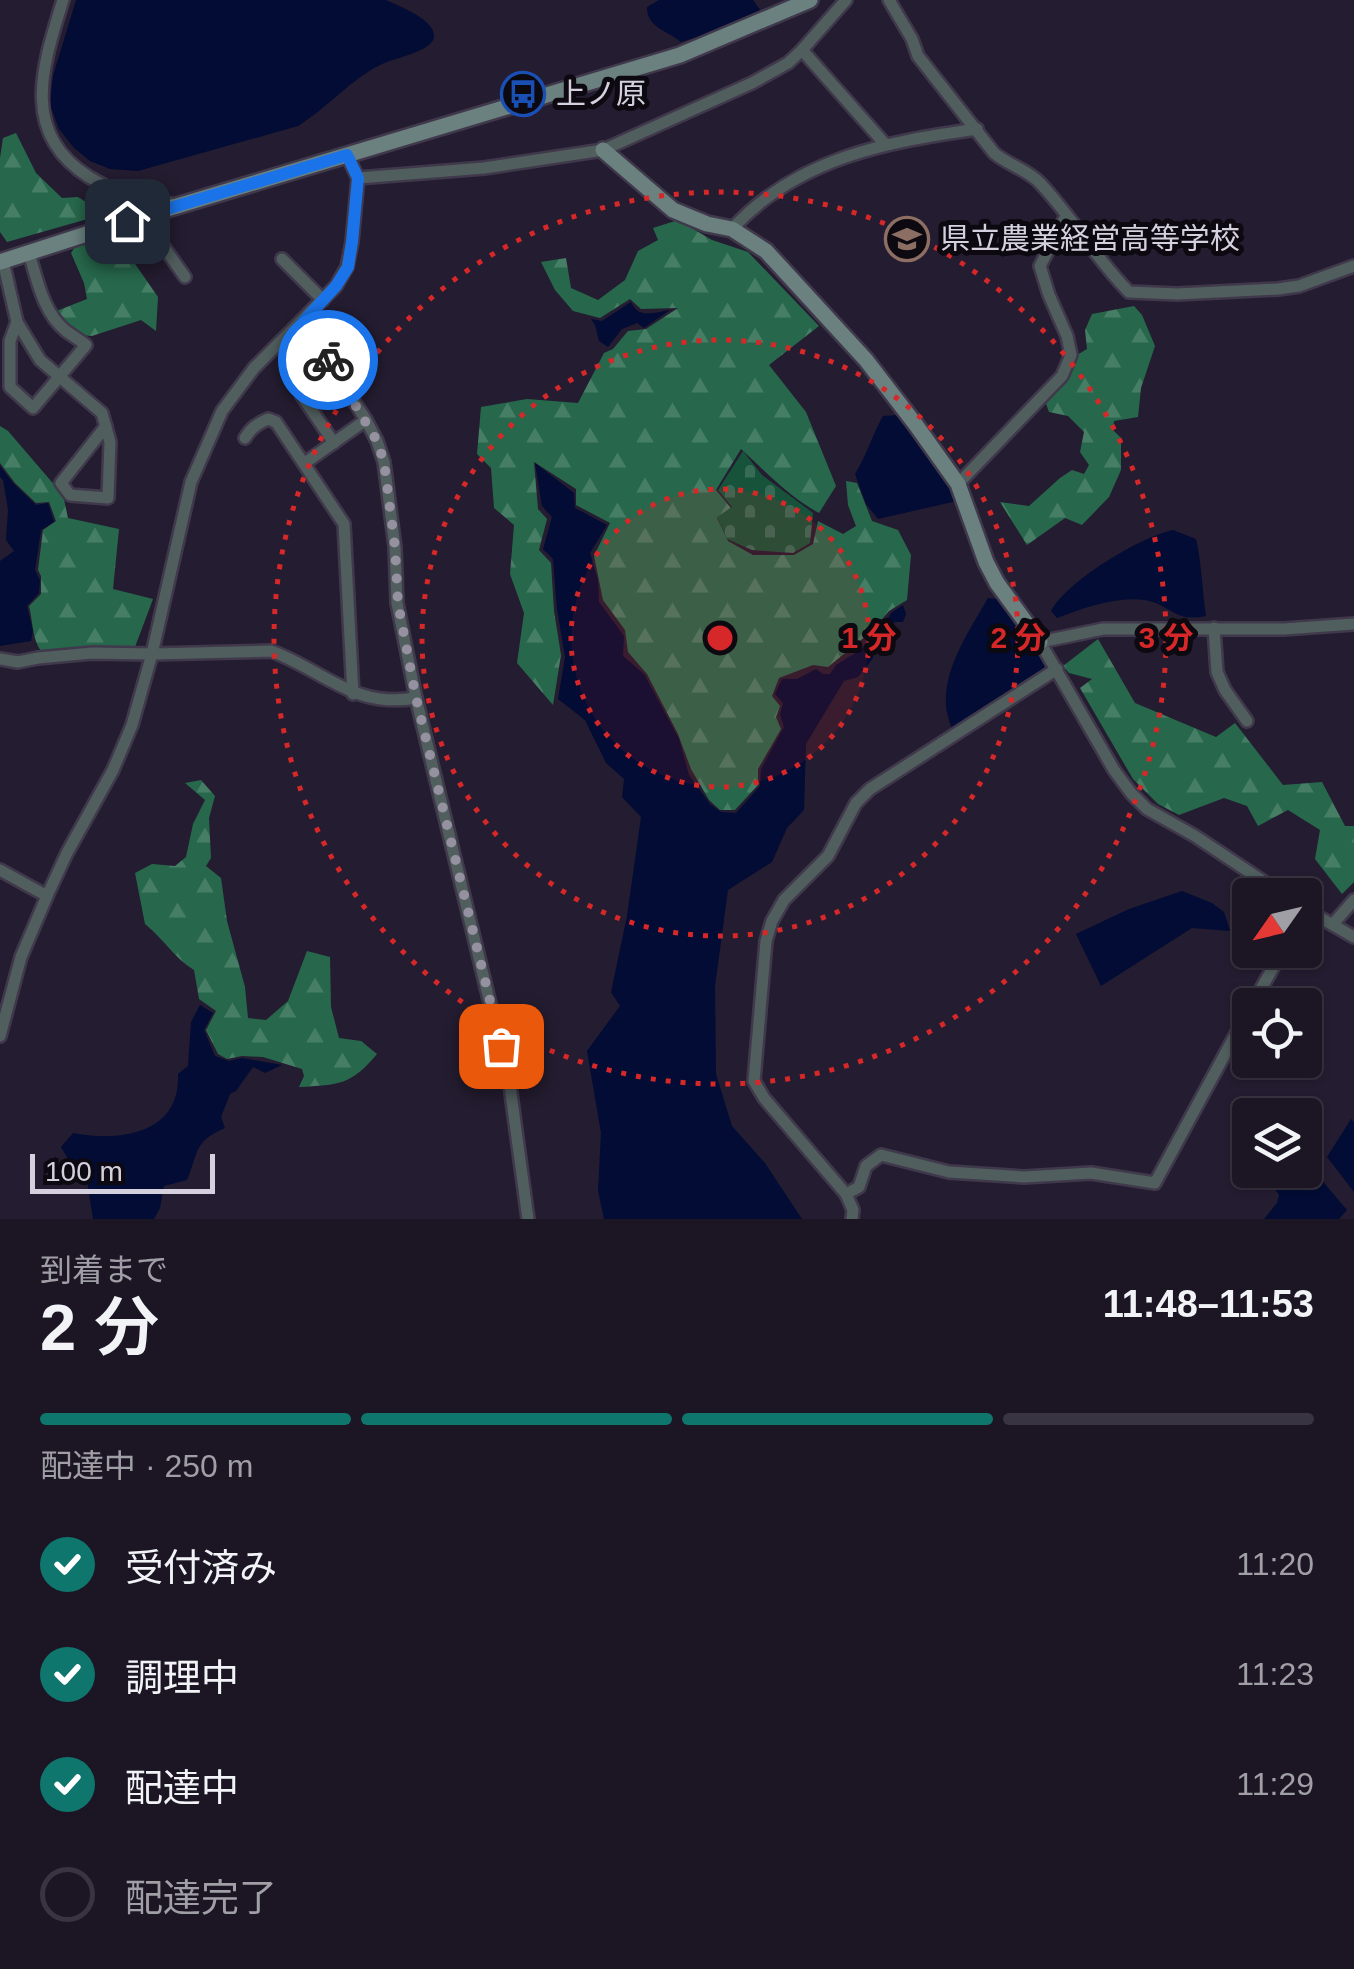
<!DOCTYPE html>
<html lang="ja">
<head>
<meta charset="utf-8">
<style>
  body { margin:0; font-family:Helvetica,"Noto Sans JP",sans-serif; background:#282231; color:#f1f3f6; height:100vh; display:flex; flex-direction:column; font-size:38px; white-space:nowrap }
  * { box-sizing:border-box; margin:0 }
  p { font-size:32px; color:#a09fa6 }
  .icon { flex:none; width:55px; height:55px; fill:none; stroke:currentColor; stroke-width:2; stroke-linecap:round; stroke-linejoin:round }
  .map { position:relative; height:1219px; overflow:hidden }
  .drawer { display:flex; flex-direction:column; background:#1b1524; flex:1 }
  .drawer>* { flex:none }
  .needle { width:65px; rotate:236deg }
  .buttons { position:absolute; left:1232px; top:878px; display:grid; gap:20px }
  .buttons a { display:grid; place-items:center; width:90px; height:90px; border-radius:10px; background:#1b1524; box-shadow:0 2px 8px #0004,0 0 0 2px #393441; font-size:50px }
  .scale { position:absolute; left:30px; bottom:25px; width:185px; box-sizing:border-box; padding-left:10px; border:5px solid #d4d0dd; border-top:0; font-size:28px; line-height:35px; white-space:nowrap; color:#d4d0dd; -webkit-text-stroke:8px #0c0911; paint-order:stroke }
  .pin { position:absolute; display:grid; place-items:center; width:85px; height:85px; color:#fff; margin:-42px; border-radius:20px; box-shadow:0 5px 15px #0006 }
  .courier { position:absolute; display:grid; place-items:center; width:100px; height:100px; margin:-50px; border:8px solid #1a73e8; border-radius:50%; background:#fff; color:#222; box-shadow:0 2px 12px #0007 }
  .overview em { font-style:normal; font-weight:600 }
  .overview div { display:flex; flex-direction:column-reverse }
  .overview { display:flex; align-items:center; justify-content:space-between; height:170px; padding:0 40px }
  h1 { font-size:65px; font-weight:600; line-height:75px }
  .bar { display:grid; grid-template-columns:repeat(4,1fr); gap:15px 10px; align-content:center; height:120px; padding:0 40px }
  .bar i { height:12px; border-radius:8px; background:#393441 }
  .bar .selected { background:#0f766e }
  .bar p { grid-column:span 4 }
  ol { padding:0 40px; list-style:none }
  li { display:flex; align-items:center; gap:30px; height:110px }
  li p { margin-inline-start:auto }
  li .icon { padding:10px; border-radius:50%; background:#0f766e; color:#fff; stroke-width:4 }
  li:last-child { color:#a09fa6 }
  li i { width:55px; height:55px; border:5px solid #393441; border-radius:50% }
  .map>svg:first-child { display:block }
  .forest { fill:url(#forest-firs) }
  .cemetery { fill:url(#cemetery-stones) }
  .water { fill:#020c34 }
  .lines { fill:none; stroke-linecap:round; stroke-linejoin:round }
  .street-casing { stroke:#40394c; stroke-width:16 }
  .secondary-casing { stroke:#40394c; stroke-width:20 }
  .street { stroke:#515e5e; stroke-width:11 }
  .secondary { stroke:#6b8180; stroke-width:15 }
  .done { stroke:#9691a0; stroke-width:10; stroke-dasharray:0 18 }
  .route { stroke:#1a73e8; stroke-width:12 }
  .ring { fill:none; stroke:#d62828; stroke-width:5; stroke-dasharray:5 10 }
  .labels { text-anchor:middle; stroke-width:10; stroke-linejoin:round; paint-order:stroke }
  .poi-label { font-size:30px; fill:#d4d0dd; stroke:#0c0911; text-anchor:start }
  .centre { fill:#d62828; stroke:#0c0911; stroke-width:5 }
  .ring-label { font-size:30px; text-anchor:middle; font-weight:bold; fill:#d62828; stroke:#0c0911; stroke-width:10; stroke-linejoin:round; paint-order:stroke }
</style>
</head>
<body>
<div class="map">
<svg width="1354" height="1219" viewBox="0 0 1354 1219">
  <defs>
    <pattern id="forest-firs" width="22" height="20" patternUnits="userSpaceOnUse" patternTransform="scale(2.5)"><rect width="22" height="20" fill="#27684c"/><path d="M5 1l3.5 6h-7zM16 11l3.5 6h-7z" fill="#457d65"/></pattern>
    <pattern id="cemetery-stones" width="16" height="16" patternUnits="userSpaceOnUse" patternTransform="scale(2.5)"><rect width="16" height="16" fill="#16533a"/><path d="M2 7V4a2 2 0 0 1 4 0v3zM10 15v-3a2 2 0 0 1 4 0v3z" fill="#376b56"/></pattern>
  </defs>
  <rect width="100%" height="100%" fill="#241c30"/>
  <g class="forest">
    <polygon points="16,133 36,173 62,198 78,197 105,214 7,242 0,232 0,158 3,138"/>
    <path d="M678,220L712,240L748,252L819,326L769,365L806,412L836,486L819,513C789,497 766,472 741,449L716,490L731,508L717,518L728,541L753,555H794L813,544L818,521L843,534L856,526L848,505L846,481L857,483L872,521L898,530L911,555L907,600L889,611L872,631L828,667L813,665L779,678L772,696L780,706L776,717L781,729L758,769V785L735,810H720L709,800L691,769L678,734L647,674L628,652L625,630L603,600L594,556L610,523L576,505V489L534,462L538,509L547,519L539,550L551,563L554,611L561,655L553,705L517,663L524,613L510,574L514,525L494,508L491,468L477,454L481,407L527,399L578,403L604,353L613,349L628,331L646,329L678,308L641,309L630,299L600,318L573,311L555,290L541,262L566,258L571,288L598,300L625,280L638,251L658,240L653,228Z"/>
    <polygon points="115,235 158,297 156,331 141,320 92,336 79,335 54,312 87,299 84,283 71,253 78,242"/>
    <polygon points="1134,306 1142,315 1155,346 1141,388 1138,417 1114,421 1113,430 1121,438 1121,470 1109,497 1082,525 1065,518 1027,545 1000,502 1029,506 1060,478 1072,470 1084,474 1089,465 1080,452 1084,432 1068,416 1049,412 1045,401 1067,382 1077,355 1087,349 1085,330 1092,314"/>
    <path d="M0,426L8,431L63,495L68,518L119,529L113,589L153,599L135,647L41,651C32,639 33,621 29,606L41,594V576L38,570L43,530L56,521L49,502L36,503L15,483L0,463Z"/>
    <polygon points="1098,639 1135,703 1216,737 1235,723 1283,785 1322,782 1345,826 1354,826 1354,882 1342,894 1315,859 1320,830 1288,810 1258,826 1247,806 1224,798 1179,815 1158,804 1133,779 1080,688 1092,679 1069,673 1063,666"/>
    <path d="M201,780L215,796L209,818L211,858L206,866L221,878L227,921L245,987L248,1018L266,1020L288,1001L307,951L330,957L331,1007L339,1038L361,1041L377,1054C351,1085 339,1085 299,1087L304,1076L302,1069L263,1057L242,1056L227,1059L218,1054L206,1030L216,1011L199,999L194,970C173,957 164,939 145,924L135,873L152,864L175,866L186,857L193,824L205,800L185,783Z"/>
  </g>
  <polygon class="cemetery" points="743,451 762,475 813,513 810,543 793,553 752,550 727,539 717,517 732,507 718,490"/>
  <g class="water">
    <path d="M76,0H386C399,6 436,20 434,37C432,52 393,58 380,65C349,81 327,108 298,126L138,171L110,169L90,161L74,148L59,129L50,105L53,76Z"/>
    <path d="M659,0H753L761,11L707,34L681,42C668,31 646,27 647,7Z"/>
    <path d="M631,302C639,320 655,312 670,310L644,328L637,323L622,329L608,347L599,341L595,325L591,319L602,321Z"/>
    <path d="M898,415L929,455L957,501L878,519L866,504L855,474C867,455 872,435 883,416Z"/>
    <polygon points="535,463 574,493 575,508 607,525 590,553 598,580 599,602 624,636 623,656 644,674 679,739 689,775 710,804 721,812 736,813 760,786 761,769 784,727 780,715 783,703 775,694 782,679 797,679 816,669 823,674 830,674 836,665 862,649 874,632 887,621 891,613 903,605 906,614 903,622 895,622 879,636 873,647 873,658 858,677 844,681 806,744 804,810 787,828 772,862 728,890 715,986 716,1074 732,1126 765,1163 802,1219 604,1219 598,1191 601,1133 587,1051 620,1006 611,992 627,916 641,817 622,797 624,779 606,763 585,720 558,699 565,657 557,609 553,559 543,549 552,517 542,506"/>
    <polygon points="0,466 13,483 36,505 48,503 54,522 41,530 35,570 40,580 39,593 27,606 33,631 31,641 0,646 0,561 14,551 6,540 8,510 3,480 0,477"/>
    <path d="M1173,530L1196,539C1202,565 1202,590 1206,616C1174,623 1172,605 1145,600C1116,596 1083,608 1057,618L1051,611C1067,581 1140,537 1173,530Z"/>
    <path d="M988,598L998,599L1046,663L1042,673L952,729C950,722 946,713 946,705C944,666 970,630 988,598Z"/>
    <polygon points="1182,891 1212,903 1224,912 1230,931 1192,928 1101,986 1076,934 1129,909"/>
    <path d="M200,1005L213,1013L204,1030L215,1056L229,1061L242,1058L282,1065L265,1073L253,1067L236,1091L230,1094L221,1117L225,1128C193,1142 199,1152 187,1180L164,1186L160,1208L154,1219H93L86,1174L70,1162L61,1147L73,1133C119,1142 181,1134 178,1074L188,1066L191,1022Z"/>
    <polygon points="1351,1119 1354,1122 1354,1192 1327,1157"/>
    <polygon points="1269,1170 1286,1170 1301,1179 1314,1171 1347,1210 1339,1219 1264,1219 1277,1203 1279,1195 1273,1186"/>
  </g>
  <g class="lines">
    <defs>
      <g id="street">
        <path d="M63,0C43,65 19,133 89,177C100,183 112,191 124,195C142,200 160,201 178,206"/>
        <path d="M889,0L912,39L918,56L994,153C1008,165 1028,170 1040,183C1072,217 1096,259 1129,292L1177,294L1278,289L1299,286L1354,266"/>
        <polyline points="802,50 885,144"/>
        <polyline points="358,178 484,168 603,150 752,83 788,63 802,50 846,0"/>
        <polyline points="142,216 185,277"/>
        <path d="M732,229C797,158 886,142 977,129"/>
        <polyline points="282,259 323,300"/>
        <polyline points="3,261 17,322 40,360 102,413 110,442 108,498 70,495 61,483 106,426"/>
        <path d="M17,322L10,341V387L33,408L86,345C80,340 73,336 66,331C43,313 37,279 29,253"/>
        <polyline points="303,322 366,420 377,441 384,462 395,547 397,603 416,698 510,1086 528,1219"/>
        <polyline points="302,396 334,443"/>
        <path d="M245,438C251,428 257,424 268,419L276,422L344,524L353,694"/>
        <polyline points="309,460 366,420"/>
        <polyline points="958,484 1062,376 1071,355 1067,336 1049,295 1040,266 1066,216"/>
        <polyline points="1214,628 1217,672 1225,690 1247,721"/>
        <path d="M0,659L18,662L38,658L92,653L152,654L271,651C323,670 354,709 416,698"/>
        <polyline points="0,870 47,896"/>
        <polyline points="1284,895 1195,836 1147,809 1131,793 1114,770 1040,642 1103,629 1284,629 1354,624"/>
        <polyline points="1305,909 1354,937"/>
        <polyline points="1333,924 1354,900"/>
        <polyline points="1252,1005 1283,950"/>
        <polyline points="0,1036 21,957 47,896 67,853 113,770 132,725 152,654 191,482 222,411 254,368 336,286 347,267 352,242 358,178 347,155"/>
        <polyline points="846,1194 859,1187 866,1166 881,1155 949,1172 1024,1177 1091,1173 1155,1183 1250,1008"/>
        <polyline points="852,1219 853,1210 846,1194 764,1098 754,1081 766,941 772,921 784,900 828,856 856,803 870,789 1057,669"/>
      </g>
      <g id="secondary">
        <polyline points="603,150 673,210 707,224 732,229 766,251 866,360 916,425 958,484 986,562 997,583 1040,642"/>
        <polyline points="0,262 127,221 680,55 810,0"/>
      </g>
    </defs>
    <use href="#street" class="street-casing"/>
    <use href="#secondary" class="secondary-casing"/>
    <use href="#street" class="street"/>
    <use href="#secondary" class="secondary"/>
  </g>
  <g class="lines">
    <polyline class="done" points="328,360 377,441 384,462 395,547 398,603 416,698 501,1046"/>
    <polyline class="route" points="127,221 347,155 358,178 352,242 348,267 336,286 303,322 328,360"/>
  </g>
  <circle cx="720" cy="638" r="149" fill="#d62828" fill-opacity=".12"/>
  <g class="ring">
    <circle cx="720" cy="638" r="149"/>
    <circle cx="720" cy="638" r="298"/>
    <circle cx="720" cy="638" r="446"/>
  </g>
  <defs>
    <symbol id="bus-ring" viewBox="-11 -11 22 22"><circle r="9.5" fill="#0c0911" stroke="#1a4fb4" stroke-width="1.5"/><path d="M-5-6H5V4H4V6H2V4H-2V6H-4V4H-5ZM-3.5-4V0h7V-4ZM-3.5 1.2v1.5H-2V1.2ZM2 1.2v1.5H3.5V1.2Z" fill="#1a4fb4"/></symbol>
    <symbol id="school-ring" viewBox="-11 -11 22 22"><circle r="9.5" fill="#0c0911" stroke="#8d6e63" stroke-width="1.5"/><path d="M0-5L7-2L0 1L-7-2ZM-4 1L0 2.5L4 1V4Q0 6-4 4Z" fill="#8d6e63"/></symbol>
  </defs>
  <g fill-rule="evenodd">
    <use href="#bus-ring" x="498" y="69" width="50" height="50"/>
    <use href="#school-ring" x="882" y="214" width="50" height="50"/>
  </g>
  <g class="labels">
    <g class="poi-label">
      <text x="556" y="104">上ノ原</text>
      <text x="940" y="249">県立農業経営高等学校</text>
    </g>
  </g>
  <circle cx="720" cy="638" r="15" class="centre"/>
  <g class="ring-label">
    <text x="869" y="648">1 分</text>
    <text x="1018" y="648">2 分</text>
    <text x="1166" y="648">3 分</text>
  </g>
</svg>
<div class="buttons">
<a><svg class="needle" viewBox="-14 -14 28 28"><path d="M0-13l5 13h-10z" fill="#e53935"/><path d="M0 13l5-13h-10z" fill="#a09fa6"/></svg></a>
<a><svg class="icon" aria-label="locate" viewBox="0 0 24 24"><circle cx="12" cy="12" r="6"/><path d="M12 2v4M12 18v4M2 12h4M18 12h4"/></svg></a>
<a><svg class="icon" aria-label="layers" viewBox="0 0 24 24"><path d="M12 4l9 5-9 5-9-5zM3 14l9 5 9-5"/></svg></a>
</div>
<div class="scale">100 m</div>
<div class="pin" style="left:501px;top:1046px;background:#ea580c"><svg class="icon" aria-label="bag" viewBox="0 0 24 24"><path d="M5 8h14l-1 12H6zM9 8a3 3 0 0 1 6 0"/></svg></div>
<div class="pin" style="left:127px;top:221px;background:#1f2937"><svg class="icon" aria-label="home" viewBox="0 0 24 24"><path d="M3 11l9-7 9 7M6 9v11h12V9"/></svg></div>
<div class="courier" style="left:328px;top:360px"><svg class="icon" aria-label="bike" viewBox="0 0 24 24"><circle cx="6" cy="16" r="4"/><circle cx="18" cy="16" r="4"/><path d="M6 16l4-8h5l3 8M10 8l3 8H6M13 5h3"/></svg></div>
</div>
<section class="drawer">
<div class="overview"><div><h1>2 分</h1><p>到着まで</p></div><em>11:48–11:53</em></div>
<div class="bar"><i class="selected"></i><i class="selected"></i><i class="selected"></i><i></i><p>配達中 · 250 m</p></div>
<ol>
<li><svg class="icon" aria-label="check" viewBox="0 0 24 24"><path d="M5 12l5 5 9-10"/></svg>受付済み<p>11:20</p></li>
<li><svg class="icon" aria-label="check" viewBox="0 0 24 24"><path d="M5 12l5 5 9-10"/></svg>調理中<p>11:23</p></li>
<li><svg class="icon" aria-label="check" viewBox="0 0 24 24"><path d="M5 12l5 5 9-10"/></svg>配達中<p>11:29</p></li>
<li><i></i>配達完了</li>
</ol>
</section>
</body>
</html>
